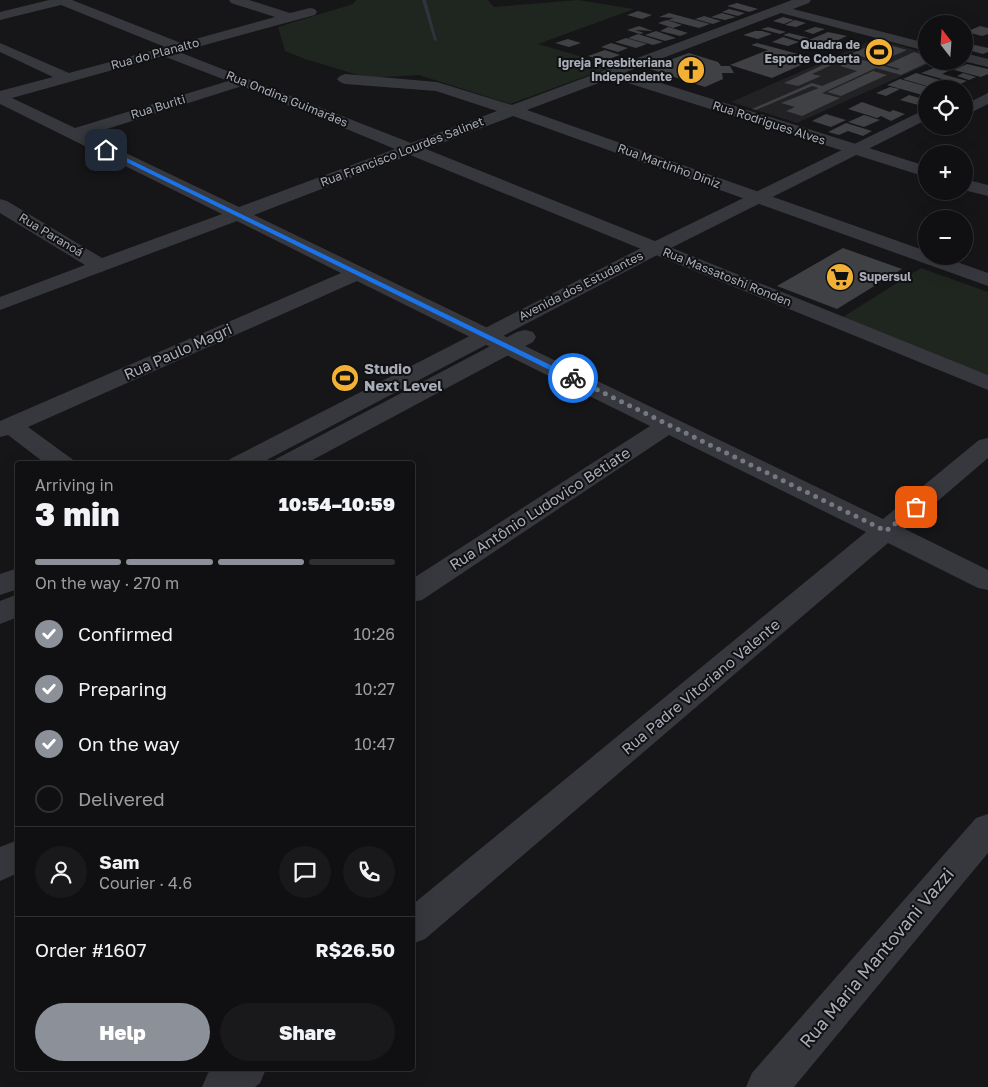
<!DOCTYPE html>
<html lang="en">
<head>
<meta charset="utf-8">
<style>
  body { margin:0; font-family:"Golos Text",sans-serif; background:#19191b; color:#f1f3f6; height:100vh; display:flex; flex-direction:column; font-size:19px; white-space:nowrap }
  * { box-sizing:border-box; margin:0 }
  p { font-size:16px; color:#9c9d9f }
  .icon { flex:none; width:28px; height:28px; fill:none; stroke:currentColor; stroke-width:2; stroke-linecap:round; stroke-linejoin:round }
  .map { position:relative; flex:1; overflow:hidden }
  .drawer { position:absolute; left:15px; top:461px; width:400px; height:610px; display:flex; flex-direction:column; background:#101012; border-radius:5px; box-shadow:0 5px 20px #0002,0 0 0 1px #303032 }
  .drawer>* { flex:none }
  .needle { width:32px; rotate:343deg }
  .tools { position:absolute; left:918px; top:15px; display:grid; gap:10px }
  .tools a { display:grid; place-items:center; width:55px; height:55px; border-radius:50%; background:#101012; box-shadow:0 5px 20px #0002,0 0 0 1px #303032; font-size:25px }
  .pin { position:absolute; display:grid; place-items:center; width:42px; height:42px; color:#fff; margin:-21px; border-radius:10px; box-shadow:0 2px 8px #0006 }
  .courier { position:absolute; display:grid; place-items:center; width:50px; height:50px; margin:-25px; border:4px solid #1a73e8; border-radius:50%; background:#fff; color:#222; box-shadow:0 1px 6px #0007 }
  .summary em { font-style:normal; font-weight:800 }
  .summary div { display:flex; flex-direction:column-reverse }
  .summary { display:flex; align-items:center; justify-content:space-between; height:85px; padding:0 20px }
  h1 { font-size:32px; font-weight:800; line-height:38px }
  .bar { display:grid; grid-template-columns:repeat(4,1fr); gap:8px 5px; align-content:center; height:60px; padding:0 20px }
  .bar i { height:6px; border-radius:4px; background:#303032 }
  .bar .on { background:#8c9099 }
  .bar p { grid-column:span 4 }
  .line { display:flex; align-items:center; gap:12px; padding:0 20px; border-top:1px solid #303032 }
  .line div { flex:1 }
  .round { display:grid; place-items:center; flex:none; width:52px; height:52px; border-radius:26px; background:#19191b }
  ol { padding:0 20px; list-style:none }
  li { display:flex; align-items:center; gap:15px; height:55px }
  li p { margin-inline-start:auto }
  li .icon { padding:5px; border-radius:50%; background:#8c9099; color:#fff; stroke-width:4 }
  li:last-child { color:#9c9d9f }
  li i { width:28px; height:28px; border:2px solid #303032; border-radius:50% }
  .primary-button { display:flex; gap:10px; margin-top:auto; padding:10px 20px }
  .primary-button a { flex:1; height:58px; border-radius:30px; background:#8c9099; color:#fff; font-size:20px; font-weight:800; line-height:58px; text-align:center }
  .primary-button a+a { background:#19191b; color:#f1f3f6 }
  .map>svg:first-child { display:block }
  .built { fill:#222225 }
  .green { fill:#1e261f }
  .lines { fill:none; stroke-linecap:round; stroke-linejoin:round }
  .stream { fill:#2c353c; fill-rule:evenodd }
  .building { fill:#404145 }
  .minor { fill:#37383d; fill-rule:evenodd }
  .tertiary { fill:#37383d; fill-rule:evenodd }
  .route { fill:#1a73e8 }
  .done { stroke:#757880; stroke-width:5; stroke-dasharray:0 9 }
  .labels { text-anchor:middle; stroke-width:4; stroke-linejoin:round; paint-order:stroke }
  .far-poi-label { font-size:12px; font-weight:bold; fill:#a8adb8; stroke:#111113; text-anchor:end }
  .far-street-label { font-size:12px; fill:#a8adb8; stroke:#111113 }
  .street-label { font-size:15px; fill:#a8adb8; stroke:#111113 }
  .poi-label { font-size:15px; font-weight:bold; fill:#a8adb8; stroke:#111113; text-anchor:start }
  .near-street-label { font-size:18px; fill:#a8adb8; stroke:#111113 }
</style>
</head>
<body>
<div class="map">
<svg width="988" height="1087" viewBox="0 0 988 1087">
  <rect width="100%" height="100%" fill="#161618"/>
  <polygon class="built" points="875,39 926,53 926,61 935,61 797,123 731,102"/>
  <g class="green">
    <polygon points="356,0 488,0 494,7 578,0 634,9 538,44 614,66 510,104 419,75 368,78 305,59 285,51 278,27 353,4"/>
    <polygon points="921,268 988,292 988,375 843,317"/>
  </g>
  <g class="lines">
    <polygon class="stream" points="422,0 426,0 437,41 434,40"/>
  </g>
  <g class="building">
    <polygon points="737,3 758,9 749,12 727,6"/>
    <polygon points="729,9 745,13 738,16 722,12"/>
    <polygon points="638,11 652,15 642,19 627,15"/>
    <polygon points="669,13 710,24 699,28 668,20 674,18 659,17"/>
    <polygon points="722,13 736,17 725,20 711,17"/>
    <polygon points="704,16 721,21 713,24 695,19"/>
    <polygon points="783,17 794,20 784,24 773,21"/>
    <polygon points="667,20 682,25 673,28 658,23"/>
    <polygon points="795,20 806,23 796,27 785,25"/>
    <polygon points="639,26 653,31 635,30 644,33 640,34 627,30"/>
    <polygon points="980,26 988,28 988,34 982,36 966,32"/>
    <polygon points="668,27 672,28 688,33 680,36 660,31"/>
    <polygon points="768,27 786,32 780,34 761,29"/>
    <polygon points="815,27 825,29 813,34 804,31"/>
    <polygon points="656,31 676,38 665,41 645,35"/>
    <polygon points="755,31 762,31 772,34 758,39 743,35"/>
    <polygon points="828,32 847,36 823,47 804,42"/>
    <polygon points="789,33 809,38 803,41 783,35"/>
    <polygon points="638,34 663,42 653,45 628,38"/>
    <polygon points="783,37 799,42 788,46 772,42"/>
    <polygon points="626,38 647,44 636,48 615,42"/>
    <polygon points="568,39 581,43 569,47 555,43"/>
    <polygon points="878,42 907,50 881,61 851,54"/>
    <polygon points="611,43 628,48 618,52 601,47"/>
    <polygon points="757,43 809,57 803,59 810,61 772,78 730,65 768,50 751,45"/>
    <polygon points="975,45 988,48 988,52 983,54 965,49"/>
    <polygon points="605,50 620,55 603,61 588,56"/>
    <polygon points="914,52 926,56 926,61 931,61 901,75 876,68 822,93 840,98 802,116 786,111 795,107 781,103 819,88 812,86 756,110 752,109 812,83 822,86 857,71 840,66 847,63 840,61 812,74 821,76 798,86 784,83 838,58 857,63 863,60 898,70 900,69 886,65"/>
    <polygon points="689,53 718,62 721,66 730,66 734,73 722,73 723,79 705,87 647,68"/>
    <polygon points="943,61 949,61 961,64 951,69 935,65"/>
    <polygon points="967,64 988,69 988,74 981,77 954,70"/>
    <polygon points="934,68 948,71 942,74 967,81 960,84 921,73"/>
    <polygon points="873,71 887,75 841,96 827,92"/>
    <polygon points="916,73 960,86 954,89 937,89 903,79"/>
    <polygon points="963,73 976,77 969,80 957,76"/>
    <polygon points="900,79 932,88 932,89 926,89 926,96 887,85"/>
    <polygon points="890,87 900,89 886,96 876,93"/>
    <polygon points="909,95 926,100 926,104 922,106 900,100"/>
    <polygon points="862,102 890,112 893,110 905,114 891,121 881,116 877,118 848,109"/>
    <polygon points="826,114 846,120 831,127 812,121"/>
    <polygon points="864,115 880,120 864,127 848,122"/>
    <polygon points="846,123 872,131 863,136 848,131 839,135 828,132"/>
    <polygon points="843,248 902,269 837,309 777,286"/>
  </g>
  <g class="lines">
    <g class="minor">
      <path d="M49,0H72L181,43L275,17L231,3L229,0H249L290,13L310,8L315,9L317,12L315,15L179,52L411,143L497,111L436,91L345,84L340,82L337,79L340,76L345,74L437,82L512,105L792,0H811L809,3L793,9L926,43V51L781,13L626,72L926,166V177L612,78L527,110L926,251V256H940L988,273V286L513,116L426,149L988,375V390L410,155L254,215L883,519L979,440L988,438V458L905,529L988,570V590L978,588L888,543L425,939L412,944V905L866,532L669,435L422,600L412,602V579L650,426L357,281L28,427L72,459L76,464H46L8,435L0,437V421L341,273L237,221L0,310V297L85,265L0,213V199L7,201L102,258L222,214L0,104V91L53,77L0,52V43L69,73L165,47L61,5L0,20V12ZM163,56L228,81L75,128L12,98ZM242,86L395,149L239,207L88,135Z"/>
      <polygon points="964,53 988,59 988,67 963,61"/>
      <polygon points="964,179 988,185 988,196 964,190"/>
      <polygon points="988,814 988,853 794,1087 746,1087 752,1073 976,818"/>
      <polygon points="18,840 18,873 0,881 0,847"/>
      <polygon points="213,1069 266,1069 260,1083 255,1087 202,1087 208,1073"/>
    </g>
    <g class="tertiary">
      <polygon points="988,93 988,104 964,116 964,105"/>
      <polygon points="926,109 926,120 663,252 259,464 226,464 230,459 649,244"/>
      <polygon points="525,330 533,332 536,337 533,342 305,464 272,464 276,459 517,332"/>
      <polygon points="18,568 18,589 0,595 0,574"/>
      <polygon points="18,594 18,617 0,624 0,601"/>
    </g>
  </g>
  <polygon class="route" points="106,148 575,377 576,378 570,380 104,151"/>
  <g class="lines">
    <polyline class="done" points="573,378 886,531 916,507"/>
  </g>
  <defs>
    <symbol id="stadium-disc" viewBox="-11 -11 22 22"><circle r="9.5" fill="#f2b134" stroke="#111113"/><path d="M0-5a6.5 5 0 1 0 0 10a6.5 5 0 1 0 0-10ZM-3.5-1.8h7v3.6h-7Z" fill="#111"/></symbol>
    <symbol id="church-disc" viewBox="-11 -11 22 22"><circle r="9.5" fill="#f2b134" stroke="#111113"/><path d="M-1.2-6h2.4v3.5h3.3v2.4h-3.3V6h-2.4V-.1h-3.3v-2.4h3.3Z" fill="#111"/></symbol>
    <symbol id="supermarket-disc" viewBox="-11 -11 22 22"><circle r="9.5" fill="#f2b134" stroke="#111113"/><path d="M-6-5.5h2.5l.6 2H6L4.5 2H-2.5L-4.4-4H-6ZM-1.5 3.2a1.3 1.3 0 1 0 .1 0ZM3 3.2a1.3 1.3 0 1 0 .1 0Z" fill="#111"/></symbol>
  </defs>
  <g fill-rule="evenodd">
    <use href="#stadium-disc" x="863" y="36" width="32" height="32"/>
    <use href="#church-disc" x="675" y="54" width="32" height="32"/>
    <use href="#supermarket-disc" x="824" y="261" width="32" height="32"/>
    <use href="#stadium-disc" x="329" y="362" width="32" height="32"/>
  </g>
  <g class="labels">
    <g class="far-poi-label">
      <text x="860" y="49">Quadra de<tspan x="860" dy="14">Esporte Coberta</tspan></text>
      <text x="672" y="67">Igreja Presbiteriana<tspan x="672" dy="14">Independente</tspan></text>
      <text x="859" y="281" text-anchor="start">Supersul</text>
    </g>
    <g class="far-street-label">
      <text transform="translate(155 54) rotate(-15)" y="4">Rua do Planalto</text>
      <text transform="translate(287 99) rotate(22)" y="4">Rua Ondina Guimarães</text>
      <text transform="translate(158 107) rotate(-17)" y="4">Rua Buriti</text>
      <text transform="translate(769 123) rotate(18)" y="4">Rua Rodrigues Alves</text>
      <text transform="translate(402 152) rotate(-21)" y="4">Rua Francisco Lourdes Salinet</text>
      <text transform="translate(669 166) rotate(20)" y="4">Rua Martinho Diniz</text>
      <text transform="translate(51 235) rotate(31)" y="4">Rua Paranoá</text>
      <text transform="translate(727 277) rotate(22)" y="4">Rua Massatoshi Ronden</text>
      <text transform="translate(581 286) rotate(-27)" y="4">Avenida dos Estudantes</text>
    </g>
    <g class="street-label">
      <text transform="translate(178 352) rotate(-24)" y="5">Rua Paulo Magri</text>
      <text transform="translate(540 509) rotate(-33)" y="5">Rua Antônio Ludovico Betiate</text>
      <text transform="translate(701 687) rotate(-40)" y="5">Rua Padre Vitoriano Valente</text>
    </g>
    <g class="poi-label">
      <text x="364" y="374">Studio<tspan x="364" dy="17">Next Level</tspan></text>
    </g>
    <g class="near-street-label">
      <text transform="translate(877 958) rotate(-50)" y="6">Rua Maria Mantovani Vazzi</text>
    </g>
  </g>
</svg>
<div class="tools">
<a><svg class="needle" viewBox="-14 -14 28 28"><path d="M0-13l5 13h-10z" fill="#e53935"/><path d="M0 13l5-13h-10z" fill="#9c9d9f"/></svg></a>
<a><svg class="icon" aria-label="locate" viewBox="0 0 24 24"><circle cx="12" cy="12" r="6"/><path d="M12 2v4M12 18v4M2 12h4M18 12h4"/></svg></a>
<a>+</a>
<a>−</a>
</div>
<div class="pin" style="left:916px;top:507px;background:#ea580c"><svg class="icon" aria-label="bag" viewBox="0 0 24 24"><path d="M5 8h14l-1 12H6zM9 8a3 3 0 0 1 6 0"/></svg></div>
<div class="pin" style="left:106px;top:150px;background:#1f2937"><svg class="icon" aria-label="home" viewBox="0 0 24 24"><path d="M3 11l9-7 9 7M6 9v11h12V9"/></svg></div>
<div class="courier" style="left:573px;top:378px"><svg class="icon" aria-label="bike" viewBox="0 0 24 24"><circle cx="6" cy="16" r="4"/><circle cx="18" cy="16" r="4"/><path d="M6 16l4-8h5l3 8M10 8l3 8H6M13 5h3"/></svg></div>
<section class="drawer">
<div class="summary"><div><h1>3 min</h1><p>Arriving in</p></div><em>10:54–10:59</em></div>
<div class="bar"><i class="on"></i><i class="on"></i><i class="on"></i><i></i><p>On the way · 270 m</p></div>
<ol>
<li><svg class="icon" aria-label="check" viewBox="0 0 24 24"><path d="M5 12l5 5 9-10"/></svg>Confirmed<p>10:26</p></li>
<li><svg class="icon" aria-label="check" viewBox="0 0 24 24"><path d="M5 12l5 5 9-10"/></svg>Preparing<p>10:27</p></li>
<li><svg class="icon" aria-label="check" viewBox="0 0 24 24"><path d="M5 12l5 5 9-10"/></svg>On the way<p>10:47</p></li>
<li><i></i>Delivered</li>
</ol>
<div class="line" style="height:90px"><a class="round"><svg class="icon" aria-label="person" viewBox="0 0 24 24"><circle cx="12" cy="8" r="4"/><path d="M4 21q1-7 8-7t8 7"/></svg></a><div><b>Sam</b><p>Courier · 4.6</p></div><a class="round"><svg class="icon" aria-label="chat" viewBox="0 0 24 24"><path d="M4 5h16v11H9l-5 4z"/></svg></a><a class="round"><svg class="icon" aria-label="phone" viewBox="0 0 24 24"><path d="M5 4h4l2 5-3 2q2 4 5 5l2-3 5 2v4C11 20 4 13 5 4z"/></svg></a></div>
<div class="line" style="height:65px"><div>Order #1607</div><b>R$26.50</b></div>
<div class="primary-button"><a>Help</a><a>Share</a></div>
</section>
</div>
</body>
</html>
